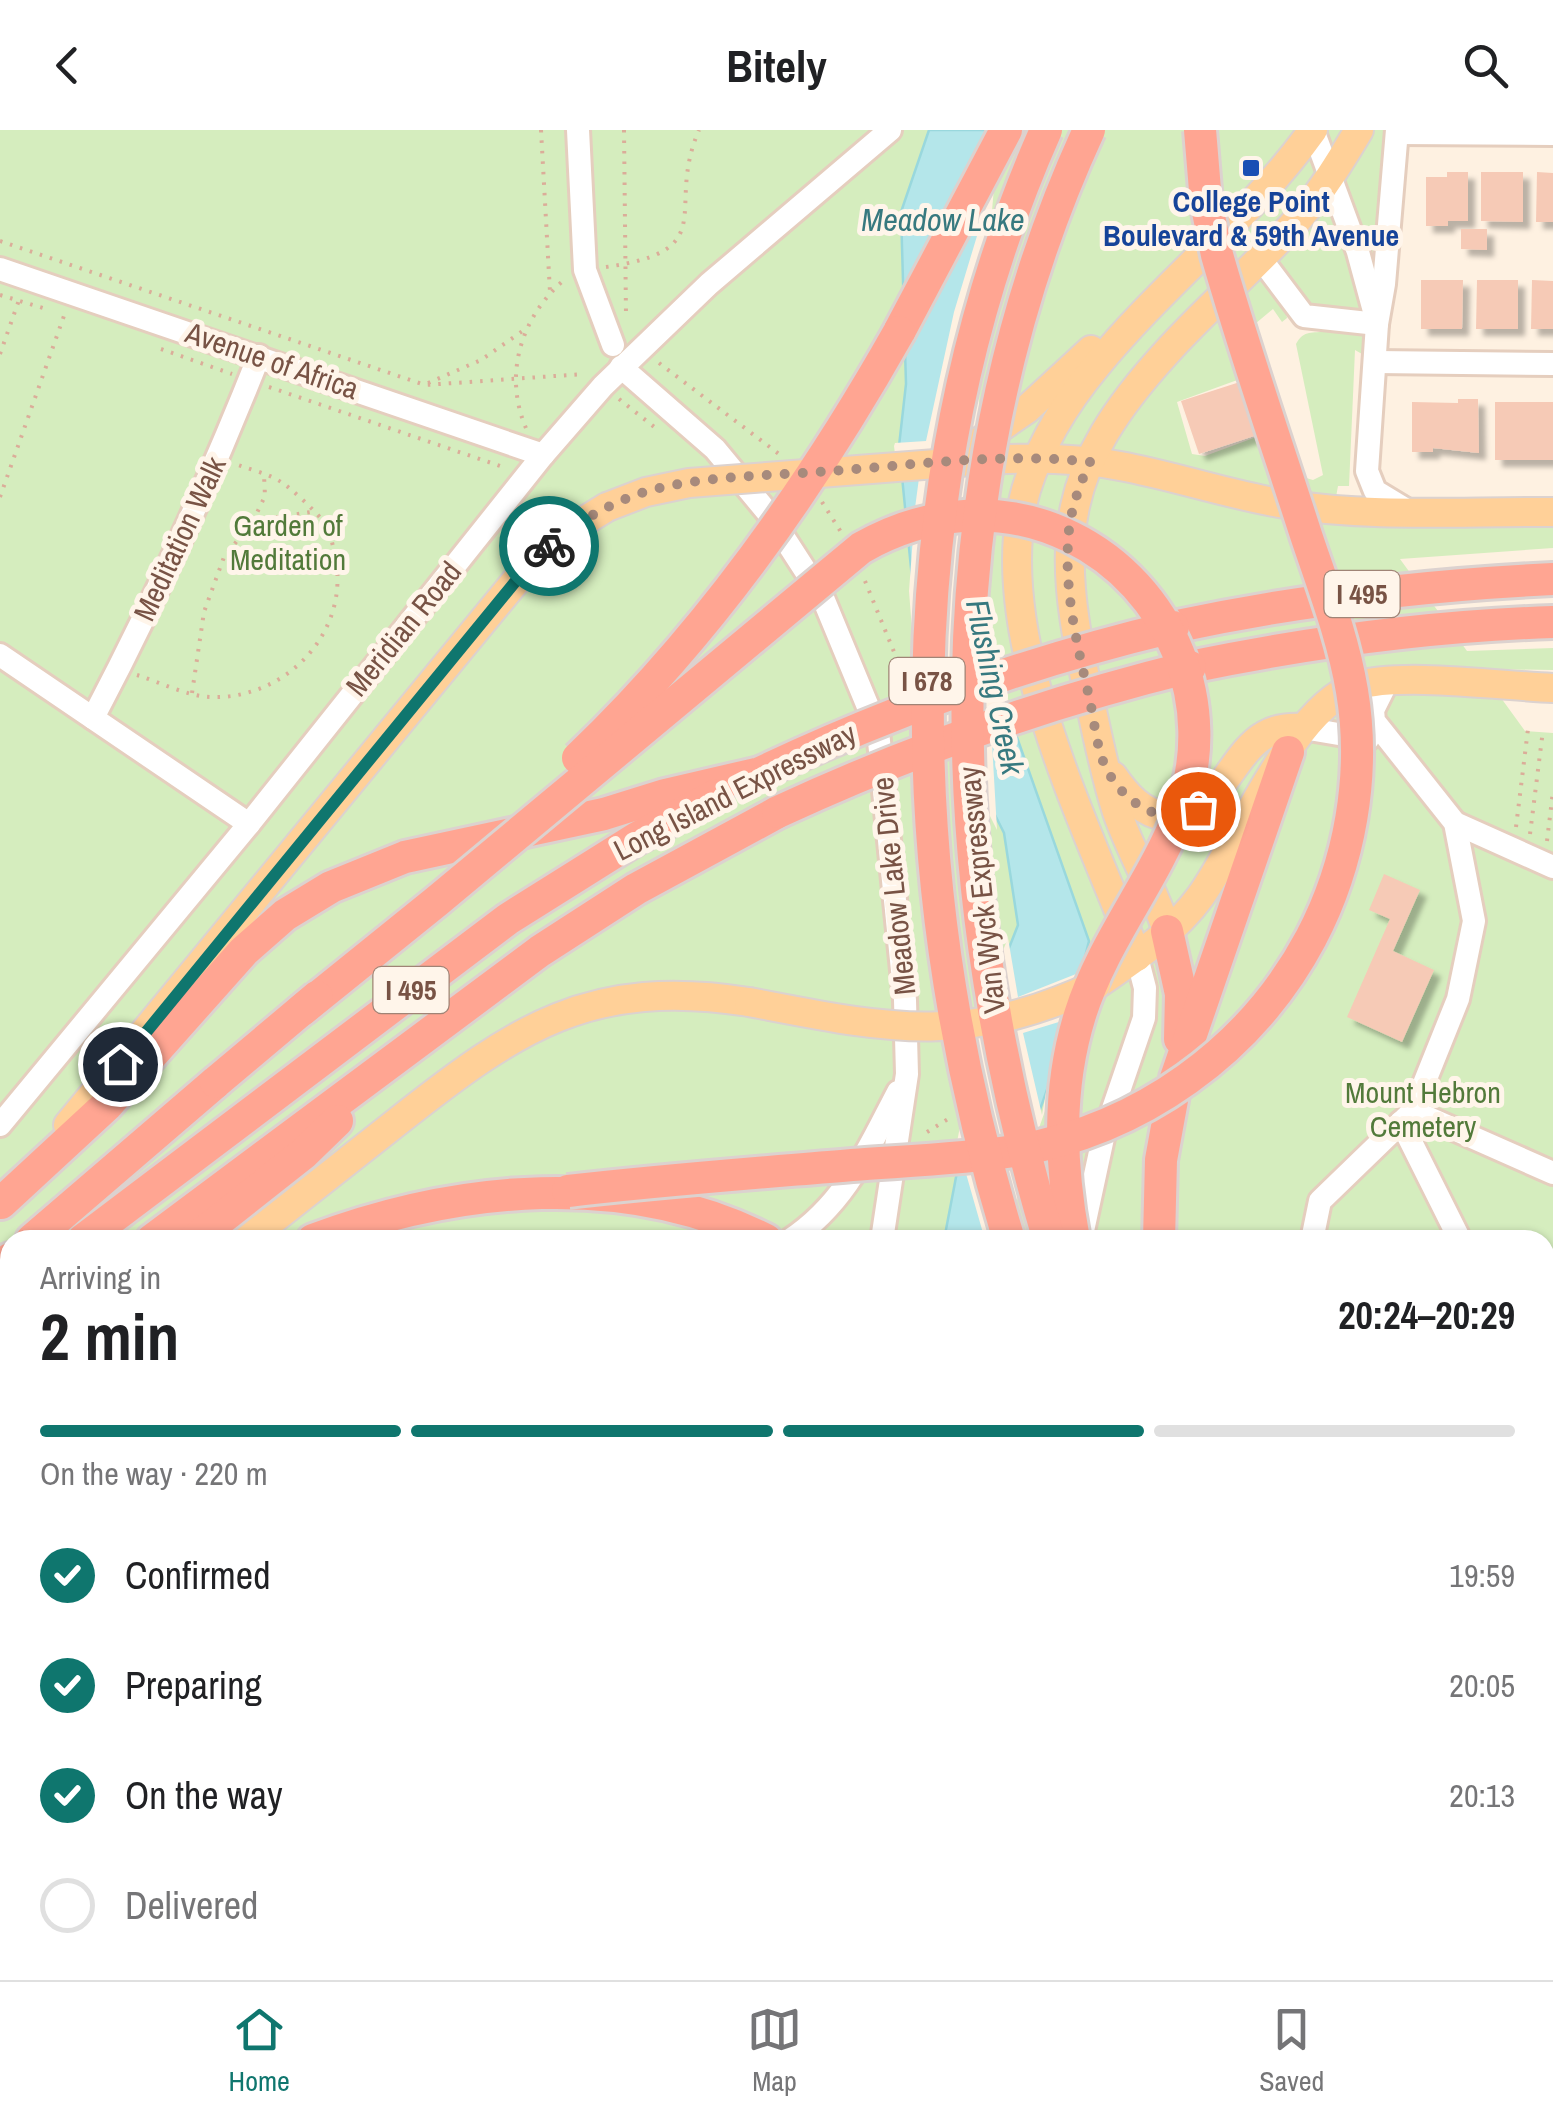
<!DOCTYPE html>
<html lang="en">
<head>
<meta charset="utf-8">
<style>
  body { margin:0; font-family:"Archivo Narrow",sans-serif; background:#f2f2f2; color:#202124; height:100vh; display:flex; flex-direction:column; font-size:38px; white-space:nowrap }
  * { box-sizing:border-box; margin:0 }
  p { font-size:32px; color:#757577 }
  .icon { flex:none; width:55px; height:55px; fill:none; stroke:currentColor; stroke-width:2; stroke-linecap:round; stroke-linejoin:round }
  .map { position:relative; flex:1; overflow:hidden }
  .drawer { position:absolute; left:0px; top:1100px; width:1555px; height:750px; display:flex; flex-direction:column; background:#fff; border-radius:30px 30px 0 0; box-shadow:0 2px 8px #0004 }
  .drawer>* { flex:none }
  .pin { position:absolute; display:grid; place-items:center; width:85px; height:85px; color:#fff; margin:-42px; border:5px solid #fff; border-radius:50%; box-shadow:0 2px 10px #0007 }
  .courier { position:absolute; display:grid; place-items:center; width:100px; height:100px; margin:-50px; border:8px solid #0f766e; border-radius:50%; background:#fff; color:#222; box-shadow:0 2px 12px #0007 }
  .head em { font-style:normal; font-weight:700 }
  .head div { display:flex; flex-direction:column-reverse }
  .head { display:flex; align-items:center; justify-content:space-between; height:170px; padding:0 40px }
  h1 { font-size:65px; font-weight:700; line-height:75px }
  .bar { display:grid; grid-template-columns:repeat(4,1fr); gap:15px 10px; align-content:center; height:120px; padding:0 40px }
  .bar i { height:12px; border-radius:8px; background:#e0e0e0 }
  .bar .active { background:#0f766e }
  .bar p { grid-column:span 4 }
  ol { padding:0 40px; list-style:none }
  li { display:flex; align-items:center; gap:30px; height:110px }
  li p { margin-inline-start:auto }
  li .icon { padding:10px; border-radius:50%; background:#0f766e; color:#fff; stroke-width:4 }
  li:last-child { color:#757577 }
  li i { width:55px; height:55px; border:5px solid #e0e0e0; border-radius:50% }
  header { display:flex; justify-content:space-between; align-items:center; height:130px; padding:0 40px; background:#fff; font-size:45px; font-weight:700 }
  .dock { display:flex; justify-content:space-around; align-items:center; height:140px; border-top:2px solid #e0e0e0; background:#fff; font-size:28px; color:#757577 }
  .dock a { display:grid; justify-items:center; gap:5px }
  .dock .active { color:#0f766e }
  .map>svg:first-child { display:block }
  .green { fill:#d5edbe; fill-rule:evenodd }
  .water { fill:#b4e6ea; stroke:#99d8dd; stroke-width:2.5 }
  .pier { fill:#fef1e1; fill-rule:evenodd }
  .building { fill:#f6cab6; filter:url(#shadow) }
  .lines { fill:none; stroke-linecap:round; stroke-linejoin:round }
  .minor-casing { stroke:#e5cebe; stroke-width:28 }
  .major-casing { stroke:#dcd2cf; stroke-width:32 }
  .highway-casing { stroke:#dcd2cf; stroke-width:38 }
  .path { stroke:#dbad99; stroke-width:4; stroke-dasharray:2.5 8; stroke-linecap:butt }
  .minor { stroke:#fff; stroke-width:22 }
  .major { stroke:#ffd098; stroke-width:28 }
  .highway { stroke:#ffa592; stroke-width:32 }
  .major-bridge-casing { stroke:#dcd2cf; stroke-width:32; stroke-linecap:butt }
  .highway-bridge-casing { stroke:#dcd2cf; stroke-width:38; stroke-linecap:butt }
  .major-bridge { stroke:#ffd098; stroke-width:28 }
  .highway-bridge { stroke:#ffa592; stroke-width:32 }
  .done { stroke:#a78a7c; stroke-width:10; stroke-dasharray:0 18 }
  .route { stroke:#0f766e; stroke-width:12 }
  .transit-dot { fill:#1a4fb4; stroke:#fff5ea; stroke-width:4 }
  .labels { text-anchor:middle; stroke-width:10; stroke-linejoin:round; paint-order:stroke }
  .shield { fill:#fff5ea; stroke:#a08476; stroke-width:2.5 }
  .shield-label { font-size:28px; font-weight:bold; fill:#785345 }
  .transit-label { font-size:30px; font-weight:bold; fill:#164399; stroke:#fff5ea }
  .street-label { font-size:30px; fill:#785345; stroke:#fff5ea }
  .park-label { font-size:30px; fill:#527a3a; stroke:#fff5ea }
  .water-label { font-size:32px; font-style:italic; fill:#37797f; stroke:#fff5ea }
</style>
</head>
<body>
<header><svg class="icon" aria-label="back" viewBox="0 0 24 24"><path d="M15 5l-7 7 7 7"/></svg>Bitely<svg class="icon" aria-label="search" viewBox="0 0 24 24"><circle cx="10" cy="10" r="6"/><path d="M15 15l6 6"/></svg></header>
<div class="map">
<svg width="1553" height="1850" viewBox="0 0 1553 1850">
  <defs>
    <filter id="shadow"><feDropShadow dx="7" dy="7" stdDeviation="2.5" flood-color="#0004"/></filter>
  </defs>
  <rect width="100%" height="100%" fill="#fef1e1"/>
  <path class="green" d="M0,0H1389L1376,232L1355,220L1349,356H1338L1336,367L1270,358L1176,335L1181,360L1553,394V418L1400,429L1467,521L1553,518V540L1480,539L1525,601L1553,603V1850H0ZM1285,176L1326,201C1313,204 1304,199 1296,214L1323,345L1313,350L1279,340L1267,303L1205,326L1192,324L1177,272L1251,245L1237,209L1273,179L1282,192L1287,188ZM10,1110H1545V1840H10Z"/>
  <polygon class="water" points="929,0 994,0 979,173 966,431 990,531 1089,811 1063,915 1017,1044 1004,1110 944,1110 991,864 1018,795 1004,703 931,557 917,499 899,316 906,254 901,82"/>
  <g class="pier">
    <polygon points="999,0 984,173 971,431 992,524 1020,603 992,613 997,700 926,558 912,500 909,461 913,407 902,382 915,378 919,348 898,349 894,316 895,313 926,311 954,182 990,63"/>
    <path d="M1008,808L1018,867L1076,844L1094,808V813L1068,916L1022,1046L1009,1110H985L957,1012L986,863ZM1062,891L1052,928L1042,985L1023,903Z"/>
  </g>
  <g class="building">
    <polygon points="1447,42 1468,42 1468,91 1448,91 1448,96 1426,96 1426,47 1447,47"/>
    <polygon points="1481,42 1523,42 1523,92 1481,91"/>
    <polygon points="1537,42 1553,43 1553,92 1536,92"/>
    <polygon points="1461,99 1487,99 1487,120 1461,119"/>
    <polygon points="1421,150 1463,150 1462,199 1421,199"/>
    <polygon points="1477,150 1518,150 1518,199 1476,199"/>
    <polygon points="1532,150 1553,151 1553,199 1531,199"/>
    <polygon points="1246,250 1263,303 1199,324 1181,271"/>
    <polygon points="1458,269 1478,269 1479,323 1433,318 1433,322 1412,322 1412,272 1458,273"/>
    <rect x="1495" y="272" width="58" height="58"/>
    <polygon points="1384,744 1420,760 1393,821 1434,840 1402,912 1347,887 1390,789 1369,780"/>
  </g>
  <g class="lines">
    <defs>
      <g id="minor">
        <polyline points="578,0 585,140 613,215"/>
        <polyline points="1313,0 1358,122 1374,181"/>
        <polyline points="1397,0 1384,154 1377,194 1367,341 1375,361 1408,381"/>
        <polyline points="1397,3 1553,4"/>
        <polyline points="1261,129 1304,186 1377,194"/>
        <polyline points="0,139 543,325"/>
        <polyline points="1376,232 1553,234"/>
        <polyline points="621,237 715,319 768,383 823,468 878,601 905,870 907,944 882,1110"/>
        <polyline points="0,525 249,694"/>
        <path d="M93,588C155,470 210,350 259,226"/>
        <polyline points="1303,598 1368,609"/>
        <polyline points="1455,693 1553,737"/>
        <polyline points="1413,981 1553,1043"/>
        <polyline points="1401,992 1460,1110"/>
        <polyline points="0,995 249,694 543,325 603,256 709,154 890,0"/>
        <path d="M790,1110C846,1073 868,1019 898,962"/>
        <polyline points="1081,1110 1103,1008 1144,888 1145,858 1137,827"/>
        <polyline points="1312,1110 1320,1071 1413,981 1458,869 1474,791 1455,693 1374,591 1373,580 1387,552"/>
        <polyline points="1545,1281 1553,1297"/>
        <polyline points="0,1366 10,1358"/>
        <polyline points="0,1648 10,1666"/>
        <polyline points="0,1705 10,1698"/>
        <polyline points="1545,1742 1553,1758"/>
        <polyline points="0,1836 24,1850"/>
        <polyline points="186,1840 190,1850"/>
        <polyline points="693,1840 704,1850"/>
        <polyline points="988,1840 989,1850"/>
        <polyline points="1177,1840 1180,1850"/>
        <polyline points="83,1850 104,1840"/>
      </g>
      <g id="major">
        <polyline points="982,310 1027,279 1091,220"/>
        <path d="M936,334C998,328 1059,325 1120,336C1175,346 1229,365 1285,374C1372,388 1464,381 1553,382"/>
        <path d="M1113,646C1127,666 1142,683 1167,687C1214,694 1230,624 1265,605C1277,598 1289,597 1303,598"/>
        <path d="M1167,801C1154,760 1131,723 1117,682C1104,642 1096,599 1087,557C1055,408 1060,339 1166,223C1208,176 1258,135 1299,88C1322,61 1341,30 1359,0"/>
        <path d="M1137,827C1088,696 986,502 1026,360C1040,315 1067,271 1097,235C1165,152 1251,87 1313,0"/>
        <path d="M1096,855C1132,830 1173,804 1200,767C1240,712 1291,579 1356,556C1400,542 1503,556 1553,558"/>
        <polyline points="68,995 515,452 563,404 607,377"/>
        <path d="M247,1110C297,1071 347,1031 397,992C516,898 590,847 749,872"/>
      </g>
      <g id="highway">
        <polyline points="899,202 1006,0"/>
        <path d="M1173,497C1299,470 1425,455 1553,449"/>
        <path d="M1190,537C1311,512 1430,496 1553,492"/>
        <polyline points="1167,801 1181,864 1180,909"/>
        <polyline points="1,1073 106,976 244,821 285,785 331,757 405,727 604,684 665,665 760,643"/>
        <polyline points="32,1110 216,952"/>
        <polyline points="83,1110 508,789 637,708 716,665"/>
        <polyline points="152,1110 540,821 636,759 778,682"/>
        <polyline points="194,1110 303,1024 337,991"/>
        <path d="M313,1110C457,1056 626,1039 766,1110"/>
        <polyline points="1159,1110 1161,1030 1176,948 1288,622"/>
        <polyline points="0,1137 10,1129"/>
        <polyline points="0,1175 10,1167"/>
        <polyline points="0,1230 10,1222"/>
        <polyline points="0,1298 10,1285"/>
        <polyline points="1265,1840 1269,1850"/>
        <polyline points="1307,1840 1310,1850"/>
        <polyline points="1365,1840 1370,1850"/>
      </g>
    </defs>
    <use href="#minor" class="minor-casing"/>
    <use href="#major" class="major-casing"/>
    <use href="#highway" class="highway-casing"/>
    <g class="path">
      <polyline points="541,0 550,162"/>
      <polyline points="624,0 626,185"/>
      <polyline points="0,111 425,255 584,244"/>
      <path d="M606,137C724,120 664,80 699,0"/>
      <polyline points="0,165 43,178"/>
      <polyline points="161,219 232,244"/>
      <polyline points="0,224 19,170"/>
      <polyline points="659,233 779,324"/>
      <polyline points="428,253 481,230 524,200"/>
      <polyline points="269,257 506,338"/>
      <polyline points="619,269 658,300"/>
      <path d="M526,298C503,245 521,187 564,150"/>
      <polyline points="0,367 65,183"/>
      <polyline points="822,372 841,402"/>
      <polyline points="253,391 265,366 264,345"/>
      <polyline points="865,451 901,539"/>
      <path d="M137,545C159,552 187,566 210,567C281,570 344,510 337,438C335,425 332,406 325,394C319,384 291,358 281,352C269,344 252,340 238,335"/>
      <polyline points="192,563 204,482 224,427 253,391 311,382"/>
      <polyline points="1516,697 1528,599"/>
      <polyline points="1530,704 1543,600"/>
      <polyline points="1547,711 1553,661"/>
      <polyline points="927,1002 948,989"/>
      <polyline points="1545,1119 1553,1115"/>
      <polyline points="1545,1449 1553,1445"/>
      <polyline points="652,1840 662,1850"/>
      <polyline points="738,1840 747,1850"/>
      <polyline points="910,1840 914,1850"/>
      <polyline points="499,1850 503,1840"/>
      <polyline points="884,1850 891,1840"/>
    </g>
    <use href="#minor" class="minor"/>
    <use href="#major" class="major"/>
    <use href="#highway" class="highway"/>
    <defs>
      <g id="major-bridge">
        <polyline points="607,377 646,362 689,353 936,334"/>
        <path d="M749,872C886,898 962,917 1096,855"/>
      </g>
      <g id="highway-bridge">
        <path d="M578,628C708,504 811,358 899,202"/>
        <path d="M760,643C893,580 1030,531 1173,497"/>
        <path d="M778,682C912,620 1047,572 1190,537"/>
        <path d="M302,880L437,771L861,418C926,381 1002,373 1071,407C1171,456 1221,576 1180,682C1153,753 1103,811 1080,885C1057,959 1060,1035 1074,1110"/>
        <polyline points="216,952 317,867"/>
        <path d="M568,1061C662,1050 757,1043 852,1035C906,1031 961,1029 1014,1021C1140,1000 1251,921 1311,808C1350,734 1366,644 1352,561C1343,507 1323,456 1306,405C1276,312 1244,219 1217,125L1206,72L1200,0"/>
        <path d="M1009,1110C899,749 891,349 1046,0"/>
        <path d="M1049,1110C940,748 928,349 1089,0"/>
      </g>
    </defs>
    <use href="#major-bridge" class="major-bridge-casing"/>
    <use href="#highway-bridge" class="highway-bridge-casing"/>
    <use href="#major-bridge" class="major-bridge"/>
    <use href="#highway-bridge" class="highway-bridge"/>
  </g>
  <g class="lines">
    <path class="done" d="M549,416C578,391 612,372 648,361C706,345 771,346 831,341C916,335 1004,322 1090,332C1078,358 1069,384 1068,413C1065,467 1078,518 1090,571C1094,590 1096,612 1103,631C1117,668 1161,701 1198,679"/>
    <polyline class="route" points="120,934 515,452 549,416"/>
  </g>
  <rect class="transit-dot" x="1241" y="28" width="20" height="20" rx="5"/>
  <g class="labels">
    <g class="shield">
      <rect x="1324.5" y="441" width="75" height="46" rx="8"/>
      <rect x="889.5" y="528" width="75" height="46" rx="8"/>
      <rect x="373.5" y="837" width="75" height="46" rx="8"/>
    </g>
    <g class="shield-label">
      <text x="1362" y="474">I 495</text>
      <text x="927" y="561">I 678</text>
      <text x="411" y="870">I 495</text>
    </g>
    <g class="transit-label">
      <text x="1251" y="82">College Point<tspan x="1251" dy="34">Boulevard &amp; 59th Avenue</tspan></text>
    </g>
    <g class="street-label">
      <text transform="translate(272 231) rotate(19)" y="10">Avenue of Africa</text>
      <text transform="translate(180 409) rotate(-65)" y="10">Meditation Walk</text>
      <text transform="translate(404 499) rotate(-51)" y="10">Meridian Road</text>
      <text transform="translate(735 662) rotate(-27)" y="10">Long Island Expressway</text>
      <text transform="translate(894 756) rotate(-96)" y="10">Meadow Lake Drive</text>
      <text transform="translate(982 760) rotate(-96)" y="10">Van Wyck Expressway</text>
    </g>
    <g class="park-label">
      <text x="288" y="406">Garden of<tspan x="288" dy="34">Meditation</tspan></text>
      <text x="1423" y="973">Mount Hebron<tspan x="1423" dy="34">Cemetery</tspan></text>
    </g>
    <g class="water-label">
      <text x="943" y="101">Meadow Lake</text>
      <text transform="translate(995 557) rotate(78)" y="11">Flushing Creek</text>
    </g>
  </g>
</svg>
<div class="pin" style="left:1198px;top:679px;background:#ea580c"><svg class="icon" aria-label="bag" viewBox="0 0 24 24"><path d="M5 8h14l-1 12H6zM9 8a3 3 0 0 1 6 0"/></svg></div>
<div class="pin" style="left:120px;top:934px;background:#1f2937"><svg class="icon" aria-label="home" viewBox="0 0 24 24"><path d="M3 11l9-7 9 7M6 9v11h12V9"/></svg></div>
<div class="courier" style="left:549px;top:416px"><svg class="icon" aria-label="bike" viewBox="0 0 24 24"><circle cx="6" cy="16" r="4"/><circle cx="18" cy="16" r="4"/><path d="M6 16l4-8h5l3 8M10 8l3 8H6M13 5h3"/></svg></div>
<section class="drawer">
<div class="head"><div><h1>2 min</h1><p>Arriving in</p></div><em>20:24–20:29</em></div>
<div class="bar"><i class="active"></i><i class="active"></i><i class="active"></i><i></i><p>On the way · 220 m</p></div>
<ol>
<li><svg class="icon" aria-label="check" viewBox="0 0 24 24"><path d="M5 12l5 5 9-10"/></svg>Confirmed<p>19:59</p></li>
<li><svg class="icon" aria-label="check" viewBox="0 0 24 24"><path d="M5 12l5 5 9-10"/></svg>Preparing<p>20:05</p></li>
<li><svg class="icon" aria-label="check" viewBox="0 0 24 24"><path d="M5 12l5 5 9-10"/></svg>On the way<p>20:13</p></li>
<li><i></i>Delivered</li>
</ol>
</section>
</div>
<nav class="dock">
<a class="active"><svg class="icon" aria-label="home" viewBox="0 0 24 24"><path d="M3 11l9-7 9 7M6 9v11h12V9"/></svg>Home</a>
<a><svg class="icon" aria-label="map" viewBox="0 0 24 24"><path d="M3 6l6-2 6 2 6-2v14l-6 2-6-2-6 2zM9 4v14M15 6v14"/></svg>Map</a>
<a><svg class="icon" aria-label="saved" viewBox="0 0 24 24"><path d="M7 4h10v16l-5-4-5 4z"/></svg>Saved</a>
</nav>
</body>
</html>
